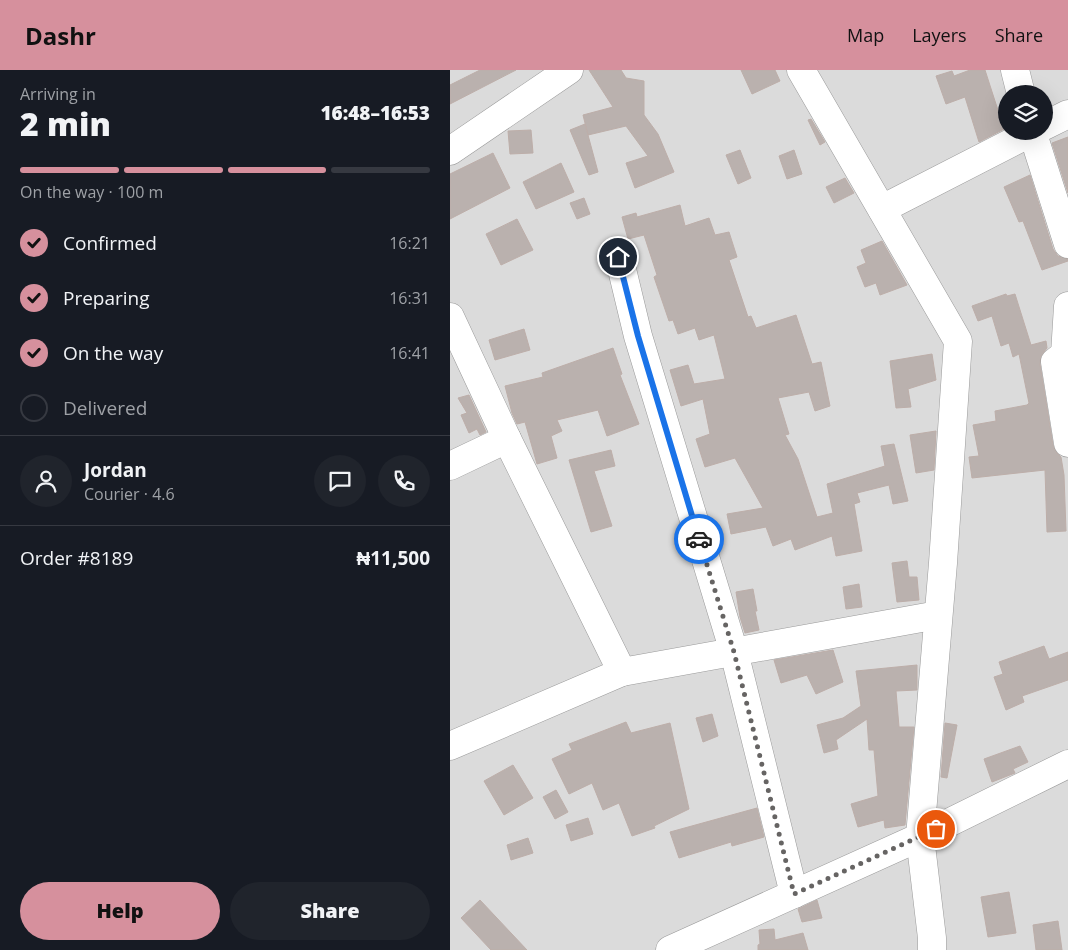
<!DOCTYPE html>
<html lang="en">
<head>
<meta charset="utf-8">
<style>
  body { margin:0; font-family:"Open Sans",sans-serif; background:#20242c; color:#f1f3f6; height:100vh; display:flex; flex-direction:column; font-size:19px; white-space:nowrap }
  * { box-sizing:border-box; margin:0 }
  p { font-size:16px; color:#9ea1a6 }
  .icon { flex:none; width:28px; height:28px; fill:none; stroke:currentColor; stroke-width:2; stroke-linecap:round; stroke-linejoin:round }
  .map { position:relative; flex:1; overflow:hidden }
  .panel { display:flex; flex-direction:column; background:#171b24; width:450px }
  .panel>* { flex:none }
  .buttons { position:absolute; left:548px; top:15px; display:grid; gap:10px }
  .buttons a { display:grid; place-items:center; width:55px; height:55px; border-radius:50%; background:#171b24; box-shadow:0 5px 20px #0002; font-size:25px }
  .pin { position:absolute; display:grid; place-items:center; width:42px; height:42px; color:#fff; margin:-21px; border:2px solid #fff; border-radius:50%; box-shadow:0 1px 5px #0007 }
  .courier { position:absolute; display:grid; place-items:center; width:50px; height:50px; margin:-25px; border:4px solid #1a73e8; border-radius:50%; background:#fff; color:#222; box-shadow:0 1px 6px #0007 }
  .head em { font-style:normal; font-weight:800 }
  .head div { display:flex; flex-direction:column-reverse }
  .head { display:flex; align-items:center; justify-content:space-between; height:85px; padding:0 20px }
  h1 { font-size:32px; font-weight:800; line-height:38px }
  .bar { display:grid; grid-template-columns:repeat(4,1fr); gap:8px 5px; align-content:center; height:60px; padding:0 20px }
  .bar i { height:6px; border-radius:4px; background:#363941 }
  .bar .on { background:#d6909d }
  .bar p { grid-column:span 4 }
  .line { display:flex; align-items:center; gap:12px; padding:0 20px; border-top:1px solid #363941 }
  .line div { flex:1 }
  .round { display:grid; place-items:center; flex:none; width:52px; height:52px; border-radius:26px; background:#20242c }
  ol { padding:0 20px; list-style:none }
  li { display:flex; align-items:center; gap:15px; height:55px }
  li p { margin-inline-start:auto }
  li .icon { padding:5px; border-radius:50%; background:#d6909d; color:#111; stroke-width:4 }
  li:last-child { color:#9ea1a6 }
  li i { width:28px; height:28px; border:2px solid #363941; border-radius:50% }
  .action { display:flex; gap:10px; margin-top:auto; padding:10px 20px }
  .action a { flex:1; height:58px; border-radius:30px; background:#d6909d; color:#111; font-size:20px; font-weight:800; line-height:58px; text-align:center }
  .action a+a { background:#20242c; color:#f1f3f6 }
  header { display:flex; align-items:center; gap:30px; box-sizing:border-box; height:70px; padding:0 25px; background:#d6909d; color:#111 }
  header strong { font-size:24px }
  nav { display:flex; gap:28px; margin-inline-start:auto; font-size:18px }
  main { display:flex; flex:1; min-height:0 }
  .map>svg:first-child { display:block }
  .residential { fill:#dbdbdb; fill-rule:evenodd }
  .building { fill:#bab1ae; stroke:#bdaea9 }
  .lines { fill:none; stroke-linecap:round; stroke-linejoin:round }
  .minor-casing { stroke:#9a9a9a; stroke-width:29 }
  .minor { stroke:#fff; stroke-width:28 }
  .done { stroke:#666463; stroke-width:5; stroke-dasharray:0 9 }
  .route { stroke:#1a73e8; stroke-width:6 }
</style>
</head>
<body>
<header>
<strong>Dashr</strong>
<nav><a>Map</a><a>Layers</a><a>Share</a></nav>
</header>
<main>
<section class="panel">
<div class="head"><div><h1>2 min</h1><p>Arriving in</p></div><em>16:48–16:53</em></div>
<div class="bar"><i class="on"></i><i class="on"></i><i class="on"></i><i></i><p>On the way · 100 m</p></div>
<ol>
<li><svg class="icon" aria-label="check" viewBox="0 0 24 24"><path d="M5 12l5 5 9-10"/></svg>Confirmed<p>16:21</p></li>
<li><svg class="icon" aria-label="check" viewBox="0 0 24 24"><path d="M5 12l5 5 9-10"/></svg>Preparing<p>16:31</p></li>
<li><svg class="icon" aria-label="check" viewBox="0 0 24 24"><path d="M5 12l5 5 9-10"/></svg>On the way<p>16:41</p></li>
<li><i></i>Delivered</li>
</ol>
<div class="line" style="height:90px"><a class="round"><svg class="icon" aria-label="person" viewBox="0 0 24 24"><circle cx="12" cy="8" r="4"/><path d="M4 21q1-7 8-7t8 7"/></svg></a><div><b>Jordan</b><p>Courier · 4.6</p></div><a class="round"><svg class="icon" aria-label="chat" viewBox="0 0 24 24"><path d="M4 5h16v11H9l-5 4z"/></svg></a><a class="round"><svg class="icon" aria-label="phone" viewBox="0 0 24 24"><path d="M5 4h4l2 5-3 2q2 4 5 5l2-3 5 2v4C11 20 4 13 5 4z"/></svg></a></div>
<div class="line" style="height:65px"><div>Order #8189</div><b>₦11,500</b></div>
<div class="action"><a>Help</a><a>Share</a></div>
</section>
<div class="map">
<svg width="618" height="880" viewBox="0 0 618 880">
  <rect width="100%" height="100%" fill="#ede9e5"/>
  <path class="residential" d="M0,0H618V880H0ZM556,24H594V61H556Z"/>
  <g class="building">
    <polygon points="30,0 66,0 0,34 0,15"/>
    <polygon points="139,0 171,0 176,8 194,11 194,45 208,64 224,102 185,118 176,93 198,86 176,56 138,65 133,45 163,37"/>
    <polygon points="291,0 325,0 330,11 302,24"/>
    <polygon points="520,0 535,0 554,59 529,72 515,27 496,34 486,6 502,1 504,6"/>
    <polygon points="361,49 375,72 370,75 358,50"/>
    <polygon points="135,54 148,102 139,105 120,60"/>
    <polygon points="81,60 83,83 60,84 58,61"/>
    <polygon points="618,67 618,123 602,73"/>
    <polygon points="290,80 301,108 288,114 276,85"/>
    <polygon points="344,80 352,104 337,109 329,86"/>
    <polygon points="43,83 60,118 0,149 0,104"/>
    <polygon points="111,93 124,122 86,139 73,112"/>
    <polygon points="580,105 603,179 608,186 618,189 618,191 592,200 573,151 569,152 554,117"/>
    <polygon points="395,108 404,123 384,133 376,117"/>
    <polygon points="134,128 140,144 127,149 120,133"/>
    <polygon points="230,135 235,156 259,148 265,165 279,162 287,187 279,190 298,247 301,246 306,258 346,245 362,294 371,292 380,336 365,341 359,322 328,328 339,364 335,365 348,389 367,447 383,443 377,414 435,396 431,376 444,374 458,431 443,434 439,415 407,423 410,432 404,434 412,481 386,486 382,466 345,480 341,469 323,476 316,457 281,464 277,444 313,438 285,388 255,397 246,369 260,364 253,329 231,336 220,300 238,295 244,314 275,309 264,265 249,270 245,258 228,264 223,250 219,251 204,207 207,205 194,165 178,169 172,147 186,143 187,147"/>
    <polygon points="67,149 83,180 51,195 36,164"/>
    <polygon points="432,171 457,215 430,225 426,213 415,217 407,197 416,193 411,180"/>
    <polygon points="556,224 557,226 565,224 581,275 596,271 597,278 591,286 590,294 603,375 606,382 611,387 614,405 616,461 597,462 595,400 522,408 519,387 529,386 523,355 546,351 545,341 577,335 579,333 569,284 563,287 559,273 551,276 542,246 528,251 522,236"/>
    <polygon points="74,259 80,280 45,290 39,270"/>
    <polygon points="163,278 172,304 170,305 189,354 157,366 148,340 107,350 112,361 101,366 107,388 87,394 75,352 67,354 62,343 55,316 93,307 92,303"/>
    <polygon points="482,284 486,310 458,319 461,337 446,338 440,291"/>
    <polygon points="19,325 36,362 30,365 27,359 19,363 11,345 17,343 8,328"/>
    <polygon points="486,361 484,400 466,403 460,365"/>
    <polygon points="161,380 165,396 144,401 162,456 141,462 119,390"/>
    <polygon points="457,491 459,507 467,507 469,530 447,532 442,493"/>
    <polygon points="409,514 412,537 396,539 393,517"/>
    <polygon points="303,519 307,541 305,541 309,560 295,563 290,547 286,522"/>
    <polygon points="594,576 599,589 618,582 618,610 572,626 574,632 556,640 544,607 553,604 549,592"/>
    <polygon points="383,580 393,612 366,624 357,605 331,613 324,590"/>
    <polygon points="467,595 467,620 446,621 449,657 464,657 455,755 435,758 434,750 408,757 401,734 428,726 424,680 419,680 417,649 386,670 388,679 374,683 367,655 393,648 411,636 406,601"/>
    <polygon points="262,644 268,666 253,672 246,648"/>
    <polygon points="176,652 181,663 220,653 239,739 204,756 205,758 182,766 169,733 153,740 142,713 119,724 102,689 122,680 119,674"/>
    <polygon points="495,653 507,655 497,708 491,707"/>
    <polygon points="570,676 578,692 563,699 565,703 542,712 534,689"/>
    <polygon points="63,695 83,728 54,745 34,711"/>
    <polygon points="106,720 118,742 105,749 93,727"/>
    <polygon points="307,738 314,767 282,776 281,772 229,788 220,762"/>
    <polygon points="138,748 143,764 121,771 116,755"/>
    <polygon points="78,768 83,783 61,790 57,775"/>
    <polygon points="559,822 566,863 538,867 531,827"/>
    <polygon points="30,830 77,880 41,880 11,848"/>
    <polygon points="367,830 372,848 352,852 348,839"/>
    <polygon points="608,851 612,880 586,880 583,855"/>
    <polygon points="324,859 325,870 353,863 358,880 308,880 308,875 310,874 309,860"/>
  </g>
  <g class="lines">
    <defs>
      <g id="minor">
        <polyline points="351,0 508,271 493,493 470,767 482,868 482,880"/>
        <polyline points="565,0 571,24"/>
        <polyline points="594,56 618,44"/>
        <polyline points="582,61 618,174"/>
        <polyline points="0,81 119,0"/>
        <polyline points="432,139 584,61"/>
        <polyline points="169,187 188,266 284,582 344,824"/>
        <polyline points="618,236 615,284 605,292 618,373"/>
        <polyline points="0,247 57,369 172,602 488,545"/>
        <polyline points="0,396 57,369"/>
        <polyline points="0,676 172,602"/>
        <polyline points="220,880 470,767 618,694"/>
      </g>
    </defs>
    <use href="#minor" class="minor-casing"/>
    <use href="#minor" class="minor"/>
  </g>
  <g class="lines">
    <polyline class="done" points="249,469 284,582 344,824 486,759"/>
    <polyline class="route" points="168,187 188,266 249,469"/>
  </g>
</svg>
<div class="buttons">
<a><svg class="icon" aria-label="layers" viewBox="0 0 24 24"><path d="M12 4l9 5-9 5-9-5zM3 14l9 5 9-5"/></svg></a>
</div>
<div class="pin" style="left:486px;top:759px;background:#ea580c"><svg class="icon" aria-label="bag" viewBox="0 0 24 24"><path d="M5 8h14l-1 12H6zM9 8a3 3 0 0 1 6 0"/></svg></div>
<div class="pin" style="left:168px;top:187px;background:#1f2937"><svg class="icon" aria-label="home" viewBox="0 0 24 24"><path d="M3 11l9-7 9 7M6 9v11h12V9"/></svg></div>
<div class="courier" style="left:249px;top:469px"><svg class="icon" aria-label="car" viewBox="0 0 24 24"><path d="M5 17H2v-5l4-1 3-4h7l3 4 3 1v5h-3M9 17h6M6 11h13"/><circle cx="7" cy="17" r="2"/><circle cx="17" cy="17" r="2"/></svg></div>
</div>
</main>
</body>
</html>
